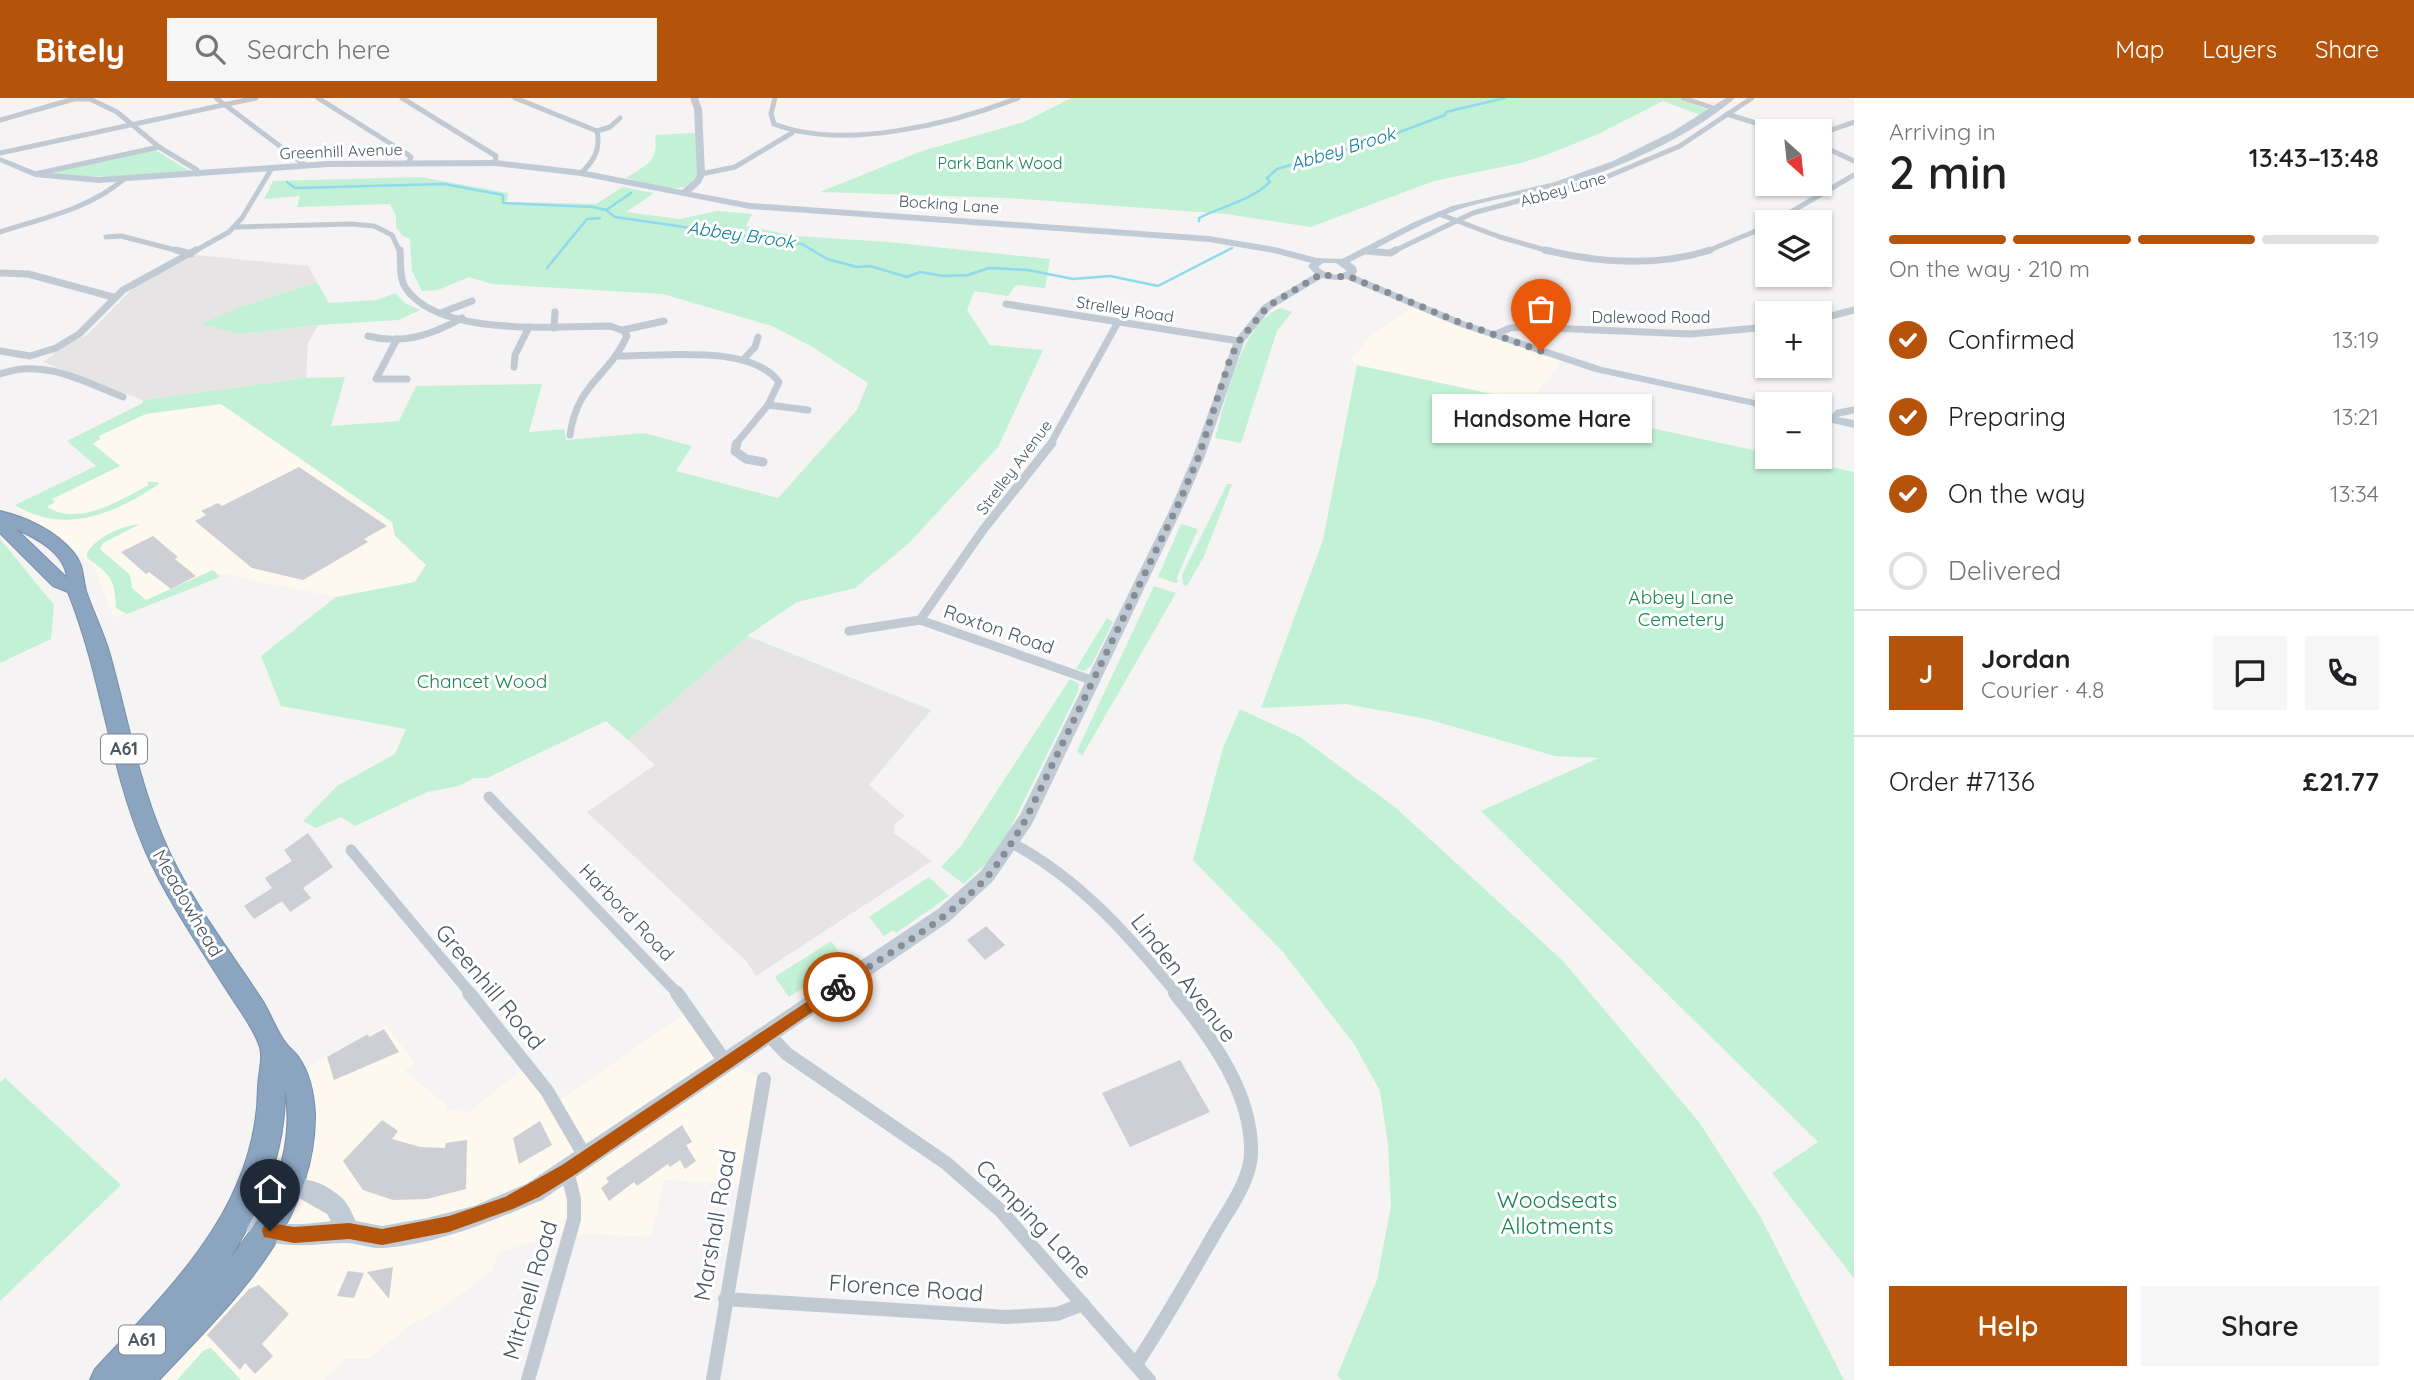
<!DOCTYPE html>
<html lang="en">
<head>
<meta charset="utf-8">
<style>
  body { margin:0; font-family:Quicksand,sans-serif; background:#f6f6f6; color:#202124; height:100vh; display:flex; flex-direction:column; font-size:26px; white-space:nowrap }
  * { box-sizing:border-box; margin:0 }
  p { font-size:23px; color:#757577 }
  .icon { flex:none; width:38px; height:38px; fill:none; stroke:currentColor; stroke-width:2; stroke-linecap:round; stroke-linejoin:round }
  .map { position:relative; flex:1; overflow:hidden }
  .side { display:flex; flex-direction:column; background:#fff; width:560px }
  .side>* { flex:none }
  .needle { width:46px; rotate:153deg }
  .tools { position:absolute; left:1755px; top:21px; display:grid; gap:14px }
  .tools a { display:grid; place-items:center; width:77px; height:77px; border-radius:0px; background:#fff; box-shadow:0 2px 5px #0004; font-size:35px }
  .pin { position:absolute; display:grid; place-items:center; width:60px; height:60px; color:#fff; margin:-72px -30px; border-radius:50% 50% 50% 0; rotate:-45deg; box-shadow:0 0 7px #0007 }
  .pin .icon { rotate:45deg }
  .courier { position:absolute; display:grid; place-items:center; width:70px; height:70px; margin:-35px; border:5px solid #b45309; border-radius:50%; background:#fff; color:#222; box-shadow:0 2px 9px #0007 }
  .bubble { position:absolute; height:49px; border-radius:0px; background:#fff; box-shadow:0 2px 5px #0004; font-size:23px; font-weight:600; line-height:49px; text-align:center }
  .head em { font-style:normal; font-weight:600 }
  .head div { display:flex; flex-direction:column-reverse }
  .head { display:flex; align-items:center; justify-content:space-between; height:119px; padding:0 35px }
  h1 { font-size:46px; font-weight:600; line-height:52px }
  .bar { display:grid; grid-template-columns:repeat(4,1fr); gap:10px 7px; align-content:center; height:84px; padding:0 35px }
  .bar i { height:9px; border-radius:5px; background:#e0e0e0 }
  .bar .selected { background:#b45309 }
  .bar p { grid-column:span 4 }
  .line { display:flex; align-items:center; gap:18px; padding:0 35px; border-top:2px solid #e0e0e0 }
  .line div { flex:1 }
  .round { display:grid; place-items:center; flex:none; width:74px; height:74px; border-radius:0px; background:#f6f6f6 }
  ol { padding:0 35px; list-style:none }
  li { display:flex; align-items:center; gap:21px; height:77px }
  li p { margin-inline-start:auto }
  li .icon { padding:7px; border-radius:50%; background:#b45309; color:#fff; stroke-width:4 }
  li:last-child { color:#757577 }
  li i { width:38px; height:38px; border:4px solid #e0e0e0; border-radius:50% }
  .action { display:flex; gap:14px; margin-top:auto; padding:14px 35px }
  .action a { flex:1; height:80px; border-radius:0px; background:#b45309; color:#fff; font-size:28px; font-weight:600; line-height:80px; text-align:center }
  .action a+a { background:#f6f6f6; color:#202124 }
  header { display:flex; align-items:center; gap:42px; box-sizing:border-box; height:98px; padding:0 35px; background:#b45309; color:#fff }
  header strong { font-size:33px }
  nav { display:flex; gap:38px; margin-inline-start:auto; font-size:24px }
  .search { width:490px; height:63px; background:#f6f6f6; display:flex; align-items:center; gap:18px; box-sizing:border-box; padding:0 24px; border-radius:0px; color:#757577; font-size:26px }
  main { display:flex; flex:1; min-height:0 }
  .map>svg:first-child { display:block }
  .commercial { fill:#fdf9ef }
  .education { fill:#e6e4e5 }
  .green { fill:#c3f1d5 }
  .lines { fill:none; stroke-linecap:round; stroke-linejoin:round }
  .stream { stroke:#90daee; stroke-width:2.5 }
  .building { fill:#cdcfd5 }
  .highway-casing { stroke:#7690ad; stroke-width:2 }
  .street-far4 { stroke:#c1cad2; stroke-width:5 }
  .street-far3 { stroke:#c1cad2; stroke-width:7 }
  .street-far2 { stroke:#c1cad2; stroke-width:9 }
  .street-far1 { stroke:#c1cad2; stroke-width:11 }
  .street { stroke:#c1cad2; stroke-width:14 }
  .secondary { fill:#c1cbd6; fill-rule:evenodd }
  .highway { fill:#8ba5c1; fill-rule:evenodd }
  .route { fill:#b45309 }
  .done { stroke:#868d94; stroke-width:7; stroke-dasharray:0 12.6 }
  .labels { text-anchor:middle; stroke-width:6; stroke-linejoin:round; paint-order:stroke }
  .far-street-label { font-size:16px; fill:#4a5661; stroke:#fff }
  .far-park-label { font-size:16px; fill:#17864f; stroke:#fff }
  .far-water-label { font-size:18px; font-style:italic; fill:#0c7c9b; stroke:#fff }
  .shield { fill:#fff; stroke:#808990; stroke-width:2 }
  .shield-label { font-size:18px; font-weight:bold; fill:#4a5661 }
  .park-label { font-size:19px; fill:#17864f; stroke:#fff }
  .street-label { font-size:19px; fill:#4a5661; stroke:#fff }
  .near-street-label { font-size:23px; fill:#4a5661; stroke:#fff }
  .near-park-label { font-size:23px; fill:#17864f; stroke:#fff }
</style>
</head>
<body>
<header>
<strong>Bitely</strong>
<div class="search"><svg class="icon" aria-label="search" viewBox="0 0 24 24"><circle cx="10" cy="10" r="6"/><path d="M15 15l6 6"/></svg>Search here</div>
<nav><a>Map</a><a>Layers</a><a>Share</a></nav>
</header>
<main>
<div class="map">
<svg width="1854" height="1282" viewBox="0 0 1854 1282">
  <rect width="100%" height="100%" fill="#f5f3f3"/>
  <g class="commercial">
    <polygon points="1413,209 1504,243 1562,263 1529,305 1357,267 1350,263 1369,239"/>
    <polygon points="221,306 392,424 411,452 426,467 414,484 336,499 217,475 166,495 114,520 93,467 16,410 101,368 71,344 145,307 180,310"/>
    <polygon points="691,912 726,965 764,981 745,1087 664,1082 651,1139 570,1135 498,1154 492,1173 440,1212 411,1227 368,1261 344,1261 324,1282 117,1282 267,1088 284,1038 278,986 386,927 414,965 405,973 447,1008 446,1012 469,1014 528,967 555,1005"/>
  </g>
  <g class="education">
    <polygon points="196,157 308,168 317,184 243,208 240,236 318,227 308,245 306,280 143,302 43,264 55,256 52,255 88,236 135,188"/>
    <polygon points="747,539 930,612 869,687 905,718 895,726 894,735 932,763 756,878 747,864 587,714 655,667 628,642"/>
  </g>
  <g class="green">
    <polygon points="1071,0 1678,0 1713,14 1706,19 1663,3 1596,37 1546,57 1521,65 1434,83 1311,129 1226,116 1008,100 820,94 922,53 1024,24"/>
    <path d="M695,35C696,47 699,62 697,74C692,104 643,84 626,80C647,66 659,64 655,37Z"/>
    <polygon points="155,52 191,74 116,79 50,77 53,72"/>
    <path d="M421,79L508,95L507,104L596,106L623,89L654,95L626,114L679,121L717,113L752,116L746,128L796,138L888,144L1050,161L1045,190L1016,187L1008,198L974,193L967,212L990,247L1043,252L998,349L909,445L855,490L797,504L747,538L931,612L869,687L930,612L747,539L628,642L606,623L487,680H474L459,688L427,694L355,728L341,719L316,730L303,723L337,688L395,656L406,631L281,608L261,558L336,499L415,484L426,467L395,438L392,424L221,306L146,316L99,338L100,341L93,346L120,368L52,401L55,404L47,409C79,429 120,402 149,387L147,384H158L159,386C116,415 65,438 15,407L96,368L67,343L143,305V302L306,280L345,279L331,328L399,323L416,288L542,286L529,334L564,331L566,342L644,335L692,348L676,373L778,400L857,312L868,285L811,248L772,228L663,196L492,186L469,179L438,192L422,193L412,173L410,141L403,138L396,129V118L390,106L297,109L300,98L264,101L273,83Z"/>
    <polygon points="317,184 329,205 377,202 395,195 405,205 420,212 399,222 318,227 240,236 201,226 243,208"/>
    <path d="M1280,210L1292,214L1277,233L1241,345L1215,340C1226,302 1240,226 1280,210Z"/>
    <polygon points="1357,267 1767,355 1768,359 1784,359 1854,374 1854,1180 1772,1075 1818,1044 1481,713 1599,660 1555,658 1427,621 1346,606 1261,610 1323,442"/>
    <polygon points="1227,386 1232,386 1204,458 1187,488 1183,487 1182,477"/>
    <path d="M140,426L103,445L100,451L130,477L132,490L146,502L213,472L220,479L127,516L116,510C115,481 111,477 87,460V455C97,438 122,428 140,426Z"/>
    <polygon points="1181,426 1198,431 1177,479 1178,485 1175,485 1158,479"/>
    <polygon points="0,441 54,507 51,541 0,565"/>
    <polygon points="1154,488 1176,495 1082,658 1077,653"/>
    <polygon points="1107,520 1113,524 1091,568 1084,573 1076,571"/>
    <path d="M1070,581L1079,586L1078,594L999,753C987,767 975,774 964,786L941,769L961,748Z"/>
    <polygon points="1240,611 1300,639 1396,710 1563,863 1699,1024 1761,1120 1844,1282 1342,1282 1337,1278 1377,1182 1391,1108 1388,1046 1380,993 1354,946 1283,854 1193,762 1223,650"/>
    <polygon points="929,779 949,798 896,835 893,832 884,838 869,819"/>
    <polygon points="831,843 846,863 789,899 775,879"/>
    <polygon points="5,980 121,1087 0,1203 0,984"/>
    <polygon points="211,1250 241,1282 177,1282 204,1252"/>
  </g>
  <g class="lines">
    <g class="stream">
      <polyline points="287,84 295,90 444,86 503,97 503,105 593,109 606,112 615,119 802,146 827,161 857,169 870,168 907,179 920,174 943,178 968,177 989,170 1028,172 1073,181 1110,178 1158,188 1232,150"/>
      <polyline points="606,112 631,95"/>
      <path d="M1199,123V120C1223,108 1250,103 1270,84L1267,80L1277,71L1376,43L1445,17L1446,14L1505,0"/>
      <polyline points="547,170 587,121 600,120"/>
    </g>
  </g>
  <g class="building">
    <polygon points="299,369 387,428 364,441 368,444 303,482 252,470 195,423 206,417 201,413 218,405 222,408"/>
    <polygon points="153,438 178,459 175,461 196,478 171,491 149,474 146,476 121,454"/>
    <polygon points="308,735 333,769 303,790 311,800 290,814 282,803 254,821 244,808 272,790 265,780 292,763 284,752"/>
    <polygon points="986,828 1005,847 985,862 967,842"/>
    <polygon points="384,931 399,954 334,982 327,959 368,936 369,939"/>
    <polygon points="1180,962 1210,1014 1130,1049 1102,995"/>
    <polygon points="382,1022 398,1033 392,1041 420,1049 445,1050 446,1045 467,1042 466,1091 427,1101 393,1102 363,1092 343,1063"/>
    <polygon points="540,1023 552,1047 519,1066 513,1040"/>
    <polygon points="682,1027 692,1044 686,1047 696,1063 685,1071 680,1062 670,1069 668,1066 637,1088 634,1084 609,1103 601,1090 609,1084 606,1080"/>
    <polygon points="393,1169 389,1201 367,1174"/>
    <polygon points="348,1173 364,1175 354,1200 337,1198"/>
    <polygon points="259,1187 289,1216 262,1246 273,1258 255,1276 245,1265 240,1272 207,1237 249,1191"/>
  </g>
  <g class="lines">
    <defs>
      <path id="highway" d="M0,413C26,419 56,433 73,454C84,467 82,477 86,493C93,514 104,535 110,557C127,618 138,681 163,740C187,798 228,850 262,902C271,916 276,932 285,944C289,950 295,954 299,960C310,976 314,997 315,1016C316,1127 230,1207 159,1282H90L95,1271C170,1190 257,1109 258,990C258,975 265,958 258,944C251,926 238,910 228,894C199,848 167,802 145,752C109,669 102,578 68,494L53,488L0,435ZM16,431C36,440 65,455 67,480ZM285,991C296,1054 269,1113 230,1160C262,1109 286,1053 285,991Z"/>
    </defs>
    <use href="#highway" class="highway-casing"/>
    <g class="street-far4">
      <polyline points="216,0 305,67"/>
      <polyline points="318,0 407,56 411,59 409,64"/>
      <polyline points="402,0 496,58 495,65"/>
      <polyline points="515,0 597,33"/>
      <path d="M775,0L771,16L774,26C843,53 951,26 1018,0"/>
      <polyline points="1683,0 1716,11"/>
      <polyline points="1727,16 1781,33"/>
      <polyline points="0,22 74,1 90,1 117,14 159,49 197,72 198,76"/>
      <polyline points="1820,36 1854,24"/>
      <polyline points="1820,47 1854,63"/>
      <polyline points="0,55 256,0"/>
      <path d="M581,75C594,63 601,51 597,33L610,29L620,20"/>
      <polyline points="35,76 159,49"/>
      <polyline points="701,76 735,69 792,35"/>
      <polyline points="1439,116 1500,139 1552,154"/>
      <polyline points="1774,124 1854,77"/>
      <polyline points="235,129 352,126 374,128 392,137 400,154"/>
      <path d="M0,134C43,120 89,111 124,81"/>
      <polyline points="106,139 121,138 183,154"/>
      <polyline points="1365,153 1376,154"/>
      <polyline points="193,154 229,134 242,120 272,70"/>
      <polyline points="1392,154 1473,115 1604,80 1680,48 1752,0"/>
      <polyline points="1705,154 1768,128"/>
    </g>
    <g class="street-far3">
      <polyline points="176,152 191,156"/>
      <path d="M400,152C401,164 399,179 405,189C437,240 558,228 610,228L624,233L627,238C608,280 577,285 570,337"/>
      <path d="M1545,152C1599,165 1657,169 1710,152"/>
      <polyline points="1365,153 1390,155 1396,152"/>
      <polyline points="0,175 28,176 113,199"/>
      <polyline points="1006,206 1239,243"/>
      <polyline points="443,214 472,203"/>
      <polyline points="1820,221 1854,212"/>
      <polyline points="554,230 555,214"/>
      <polyline points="623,232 664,223"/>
      <polyline points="1494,237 1510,230 1525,229 1691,236 1768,229"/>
      <path d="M368,238C402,247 432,237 462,220"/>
      <polyline points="397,241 376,281 407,281"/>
      <polyline points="0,253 30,258 56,250 79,236 123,192 196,152"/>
      <path d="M616,258C661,259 750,245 779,284L768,307L735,347"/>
      <polyline points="743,262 755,249 758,239"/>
      <polyline points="514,269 515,257 529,229"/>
      <path d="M0,276C43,260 83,283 123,299"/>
      <polyline points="768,307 808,312"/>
      <polyline points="1832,321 1838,315 1854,312"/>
      <polyline points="1050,347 1118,224"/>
    </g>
    <g class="street-far2">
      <polyline points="737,345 735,353 746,361 763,364"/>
      <polyline points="920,522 983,432 1052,345"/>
      <polyline points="849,533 920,522 1094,583"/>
    </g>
    <g class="street-far1">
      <polyline points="489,699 678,896"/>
      <path d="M1012,745C1080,781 1129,838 1177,896"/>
      <polyline points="351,752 471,896"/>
    </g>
    <g class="street">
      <polyline points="469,895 547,993 586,1060"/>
      <polyline points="677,895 726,965"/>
      <polyline points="768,936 787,956 946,1065 1001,1113 1149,1282"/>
      <polyline points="725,1201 1006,1219 1057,1216 1083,1206"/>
      <path d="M1136,1266C1165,1223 1190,1178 1216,1133C1229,1111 1250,1083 1251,1056C1253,996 1211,939 1175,895"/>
      <polyline points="528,1282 574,1121 574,1101 567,1073"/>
      <polyline points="713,1282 764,981"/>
    </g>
    <g class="secondary">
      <path d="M690,0H698L702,11L705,76L701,85L691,94L750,105L1209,138L1275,149L1317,160L1342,161L1412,125L1452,108L1555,84L1613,63L1672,34L1726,0H1735C1693,37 1613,74 1559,88C1526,96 1493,101 1460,111C1422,124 1386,146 1350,164L1356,169L1357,174L1354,177L1466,224L1602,269L1773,306H1768V311L1595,274L1458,228L1346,181L1336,182L1322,180L1271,211L1244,244L1205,358L1184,407L1032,726L993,783L950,823L542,1102C492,1123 439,1146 384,1150C370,1151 356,1144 342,1145C304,1147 251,1156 233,1113C238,1102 247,1098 257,1092C285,1075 316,1076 342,1100C348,1105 352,1116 356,1123L382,1128L427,1120L474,1108L526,1086L938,811L981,773L1020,717L1172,407L1193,358L1234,243L1263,207L1315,176L1308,168L1311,165L1274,155L1209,144L750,111L581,78L495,68L329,69L99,85L35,79L0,64V59L37,74L99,79L329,63L495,62L581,72L682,92L694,82L697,76L694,11ZM1323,165H1336L1347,173C1336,179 1327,177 1318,169ZM299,1100L327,1116L331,1123C310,1125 277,1132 261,1115L280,1103Z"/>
      <polygon points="1820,316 1854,322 1854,330 1820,322"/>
    </g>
    <use href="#highway" class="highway"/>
  </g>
  <polygon class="route" points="838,883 845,889 843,893 573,1078 539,1099 513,1111 449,1134 382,1147 349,1141 294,1145 264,1139 262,1133 264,1127 270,1125 294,1129 349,1125 382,1131 449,1118 505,1099 562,1067"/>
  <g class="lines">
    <path class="done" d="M838,889C888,855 946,824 987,779C1002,761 1014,741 1026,721L1178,407L1199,358L1230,261L1239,243L1268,208L1321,176L1335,179L1348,178L1456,223L1541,253"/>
  </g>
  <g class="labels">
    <g class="far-street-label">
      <text transform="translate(341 53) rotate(-2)" y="6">Greenhill Avenue</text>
      <text transform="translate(1563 91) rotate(-16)" y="6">Abbey Lane</text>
      <text transform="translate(949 106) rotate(4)" y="6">Bocking Lane</text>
      <text transform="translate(1125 211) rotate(9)" y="6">Strelley Road</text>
      <text x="1651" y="225">Dalewood Road</text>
      <text transform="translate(1014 369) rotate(-53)" y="6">Strelley Avenue</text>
    </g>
    <g class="far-park-label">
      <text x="1000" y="71">Park Bank Wood</text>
    </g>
    <g class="far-water-label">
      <text transform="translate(1343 51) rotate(-17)" y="6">Abbey Brook</text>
      <text transform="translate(741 137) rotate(8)" y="6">Abbey Brook</text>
    </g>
    <g class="shield">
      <rect x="101" y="636.5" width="46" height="29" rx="5"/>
      <rect x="119" y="1227.5" width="46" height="29" rx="5"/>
    </g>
    <g class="shield-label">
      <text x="124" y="657">A61</text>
      <text x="142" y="1248">A61</text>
    </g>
    <g class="park-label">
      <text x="1681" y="506">Abbey Lane<tspan x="1681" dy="22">Cemetery</tspan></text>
      <text x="482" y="590">Chancet Wood</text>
    </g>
    <g class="street-label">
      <text transform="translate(999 531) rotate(19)" y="7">Roxton Road</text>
      <text transform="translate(188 805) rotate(60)" y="7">Meadowhead</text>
      <text transform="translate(627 814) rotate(46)" y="7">Harbord Road</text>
    </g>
    <g class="near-street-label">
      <text transform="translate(1184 880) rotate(52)" y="8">Linden Avenue</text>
      <text transform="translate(490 889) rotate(50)" y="8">Greenhill Road</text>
      <text transform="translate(1034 1121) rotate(46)" y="8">Camping Lane</text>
      <text transform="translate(715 1127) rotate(-80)" y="8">Marshall Road</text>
      <text transform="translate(906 1190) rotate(4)" y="8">Florence Road</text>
      <text transform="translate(530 1192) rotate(-74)" y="8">Mitchell Road</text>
    </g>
    <g class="near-park-label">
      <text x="1557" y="1110">Woodseats<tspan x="1557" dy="26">Allotments</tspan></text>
    </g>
  </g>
</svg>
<div class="tools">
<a><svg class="needle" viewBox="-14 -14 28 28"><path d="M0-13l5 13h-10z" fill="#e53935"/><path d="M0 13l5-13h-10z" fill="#757577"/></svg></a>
<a><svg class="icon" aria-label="layers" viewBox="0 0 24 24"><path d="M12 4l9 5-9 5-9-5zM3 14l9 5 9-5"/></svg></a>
<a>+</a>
<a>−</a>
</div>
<div class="pin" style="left:1541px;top:253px;background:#ea580c"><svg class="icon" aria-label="bag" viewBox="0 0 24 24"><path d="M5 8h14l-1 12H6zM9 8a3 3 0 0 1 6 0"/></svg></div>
<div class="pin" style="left:270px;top:1133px;background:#1f2937"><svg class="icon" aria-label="home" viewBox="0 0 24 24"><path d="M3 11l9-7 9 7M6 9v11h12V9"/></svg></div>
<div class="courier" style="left:838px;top:889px"><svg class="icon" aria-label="bike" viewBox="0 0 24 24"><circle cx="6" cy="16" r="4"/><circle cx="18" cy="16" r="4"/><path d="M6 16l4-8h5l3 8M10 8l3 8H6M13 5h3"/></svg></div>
<div class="bubble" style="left:1432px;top:296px;width:220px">Handsome Hare</div>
</div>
<section class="side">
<div class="head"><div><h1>2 min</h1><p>Arriving in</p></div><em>13:43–13:48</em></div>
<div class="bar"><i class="selected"></i><i class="selected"></i><i class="selected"></i><i></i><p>On the way · 210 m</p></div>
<ol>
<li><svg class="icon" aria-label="check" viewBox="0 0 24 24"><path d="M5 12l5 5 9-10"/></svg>Confirmed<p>13:19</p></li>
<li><svg class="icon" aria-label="check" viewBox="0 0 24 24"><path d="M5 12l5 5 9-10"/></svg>Preparing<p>13:21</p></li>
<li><svg class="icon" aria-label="check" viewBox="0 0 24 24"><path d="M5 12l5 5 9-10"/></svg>On the way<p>13:34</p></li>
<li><i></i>Delivered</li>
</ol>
<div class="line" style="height:126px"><b class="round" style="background:#b45309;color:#fff">J</b><div><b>Jordan</b><p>Courier · 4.8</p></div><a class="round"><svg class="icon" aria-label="chat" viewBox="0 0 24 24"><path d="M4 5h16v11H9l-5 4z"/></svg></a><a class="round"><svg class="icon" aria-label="phone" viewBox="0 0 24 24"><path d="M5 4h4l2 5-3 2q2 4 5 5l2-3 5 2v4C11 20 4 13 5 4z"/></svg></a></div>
<div class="line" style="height:91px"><div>Order #7136</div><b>£21.77</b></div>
<div class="action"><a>Help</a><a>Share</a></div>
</section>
</main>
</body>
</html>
